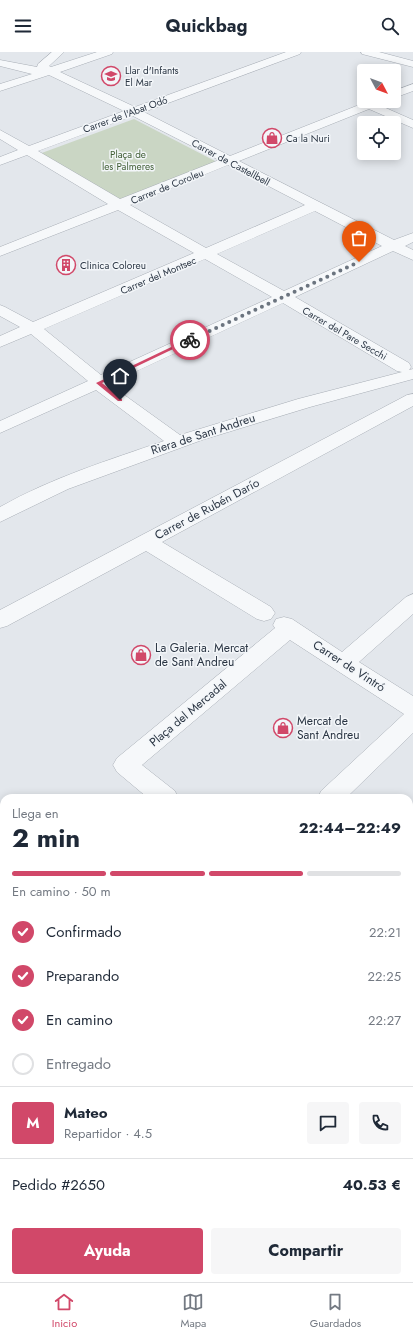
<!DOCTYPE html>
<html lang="es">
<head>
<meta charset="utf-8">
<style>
  body { margin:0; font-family:Jost,sans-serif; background:#f6f6f7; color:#1f2937; height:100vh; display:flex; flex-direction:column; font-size:15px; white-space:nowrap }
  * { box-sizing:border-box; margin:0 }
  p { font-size:13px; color:#747a83 }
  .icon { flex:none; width:22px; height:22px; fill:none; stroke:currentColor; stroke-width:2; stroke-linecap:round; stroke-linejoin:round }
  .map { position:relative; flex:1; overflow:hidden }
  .sheet { position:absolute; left:0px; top:742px; width:413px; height:488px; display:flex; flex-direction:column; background:#fff; border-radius:12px 12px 0 0; box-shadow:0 2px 10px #0003 }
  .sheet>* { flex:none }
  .needle { width:26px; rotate:131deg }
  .fabs { position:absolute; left:357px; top:12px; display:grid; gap:8px }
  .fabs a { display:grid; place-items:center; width:44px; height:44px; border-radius:4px; background:#fff; box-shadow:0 2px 10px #0003; font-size:20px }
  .pin { position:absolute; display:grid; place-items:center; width:34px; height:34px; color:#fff; margin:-41px -17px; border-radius:50% 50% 50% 0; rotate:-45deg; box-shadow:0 0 4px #0007 }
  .pin .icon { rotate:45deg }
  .courier { position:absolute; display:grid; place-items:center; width:40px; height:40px; margin:-20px; border:3px solid #d14869; border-radius:50%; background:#fff; color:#222; box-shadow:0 1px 5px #0007 }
  .summary em { font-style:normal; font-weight:700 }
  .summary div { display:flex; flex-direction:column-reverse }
  .summary { display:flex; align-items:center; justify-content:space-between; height:68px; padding:0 12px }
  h1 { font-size:26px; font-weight:700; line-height:30px }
  .bar { display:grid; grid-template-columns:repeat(4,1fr); gap:6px 4px; align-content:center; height:48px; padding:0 12px }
  .bar i { height:5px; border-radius:3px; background:#e0e1e3 }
  .bar .on { background:#d14869 }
  .bar p { grid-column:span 4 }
  .line { display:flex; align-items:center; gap:10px; padding:0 12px; border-top:1px solid #e0e1e3 }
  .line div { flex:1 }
  .round { display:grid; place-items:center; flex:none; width:42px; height:42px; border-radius:4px; background:#f6f6f7 }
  ol { padding:0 12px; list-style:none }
  li { display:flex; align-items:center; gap:12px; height:44px }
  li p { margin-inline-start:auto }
  li .icon { padding:4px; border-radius:50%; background:#d14869; color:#fff; stroke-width:4 }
  li:last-child { color:#747a83 }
  li i { width:22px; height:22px; border:2px solid #e0e1e3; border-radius:50% }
  .button { display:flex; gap:8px; margin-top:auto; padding:8px 12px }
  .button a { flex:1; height:46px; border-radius:4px; background:#d14869; color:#fff; font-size:16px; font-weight:700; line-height:46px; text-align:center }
  .button a+a { background:#f6f6f7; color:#1f2937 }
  header { display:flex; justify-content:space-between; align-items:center; height:52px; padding:0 12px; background:#fff; font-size:18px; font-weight:700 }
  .dock { display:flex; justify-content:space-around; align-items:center; height:56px; border-top:1px solid #e0e1e3; background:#fff; font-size:11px; color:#747a83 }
  .dock a { display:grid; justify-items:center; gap:2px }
  .dock .on { color:#d14869 }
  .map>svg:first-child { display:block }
  .green { fill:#cad6c4 }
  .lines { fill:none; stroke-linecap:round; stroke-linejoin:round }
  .street-casing { stroke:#a8aeb6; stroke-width:1 }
  .street { fill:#f6f8fa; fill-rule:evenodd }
  .route { fill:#d14869 }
  .done { stroke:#6b747f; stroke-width:4; stroke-dasharray:0 7.2 }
  .labels { text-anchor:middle; stroke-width:3; stroke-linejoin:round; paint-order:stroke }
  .far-poi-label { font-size:10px; fill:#2b3644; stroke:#f3f6f9; text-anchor:start }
  .far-street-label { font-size:10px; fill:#2b3644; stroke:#f3f6f9 }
  .far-park-label { font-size:10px; fill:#436038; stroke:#f3f6f9 }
  .street-label { font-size:12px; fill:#2b3644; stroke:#f3f6f9 }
  .poi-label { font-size:12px; fill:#2b3644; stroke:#f3f6f9; text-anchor:start }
</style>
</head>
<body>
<header><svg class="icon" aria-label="menu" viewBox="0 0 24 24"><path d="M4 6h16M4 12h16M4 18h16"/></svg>Quickbag<svg class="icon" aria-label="search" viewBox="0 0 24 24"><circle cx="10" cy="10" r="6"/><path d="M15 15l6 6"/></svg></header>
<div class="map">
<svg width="413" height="1230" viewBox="0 0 413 1230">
  <rect width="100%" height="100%" fill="#e3e7ec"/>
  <polygon class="green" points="134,67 215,109 215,112 120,150 39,102"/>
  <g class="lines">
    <defs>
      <g id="street">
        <path d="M52,0H64L49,14L51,15L97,0H113L112,2L60,20L135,55L286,0H301L300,2L144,60L230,104L369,49H385L379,53L413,68V76L369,57L239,109L394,188L413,181V190L405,194L413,198V208L393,199L295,245L409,311L411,315L409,318L413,317V327L310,355L202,388L68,437L0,470V455C51,426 109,408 164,389L96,338L0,381V369L88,329L31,282L0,295V284L20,275L0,264V253L5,255L33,270L194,201L118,158L0,204V195L108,152L27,103L0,113V105L18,98L0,87V78L29,94L124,59L49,23L0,39V32L32,22L0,14V8L37,15L38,12ZM133,64L219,108L120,147L38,99ZM228,113L305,153L206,196L130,153ZM315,159L382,194L284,239L217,202ZM205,207L272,245L101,323L44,277ZM283,251L397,319L402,320L298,347L180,383L109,332Z"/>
        <polygon points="361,0 379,0 413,9 413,15 362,2"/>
        <polygon points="413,32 413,39 394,46 394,39"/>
        <polygon points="413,342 413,354 162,490 271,555 275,561 271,567 264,569 257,567 146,499 7,574 0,576 0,558 407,343"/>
        <polygon points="413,542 413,562 359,610 413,644 413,681 346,746 318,746 321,739 404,662 290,588 142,713 175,739 178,746 148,746 117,720 113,713 117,706 275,576 273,573 276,567 284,565 292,567 342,600 406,545"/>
        <polygon points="4,882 4,910 0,912 0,884"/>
        <polygon points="413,1048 413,1080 409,1082 409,1050"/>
        <polygon points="409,1118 413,1120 413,1154 409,1152"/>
        <polygon points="0,1158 4,1160 4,1196 0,1194"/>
        <polygon points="17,1226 52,1226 54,1230 19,1230"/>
        <polygon points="257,1226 292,1226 290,1230 255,1230"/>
      </g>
    </defs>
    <use href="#street" class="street-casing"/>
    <use href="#street" class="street"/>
  </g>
  <polygon class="route" points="188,287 192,288 102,331 122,347 122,349 118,349 96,331"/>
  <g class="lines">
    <polyline class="done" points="190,288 359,210"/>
  </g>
  <defs>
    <symbol id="school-ring" viewBox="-11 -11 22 22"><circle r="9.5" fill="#f3f6f9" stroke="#d14869" stroke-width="1.5"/><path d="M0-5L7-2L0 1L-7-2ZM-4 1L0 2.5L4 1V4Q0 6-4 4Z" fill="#d14869"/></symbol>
    <symbol id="shop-ring" viewBox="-11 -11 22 22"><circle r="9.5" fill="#f3f6f9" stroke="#d14869" stroke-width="1.5"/><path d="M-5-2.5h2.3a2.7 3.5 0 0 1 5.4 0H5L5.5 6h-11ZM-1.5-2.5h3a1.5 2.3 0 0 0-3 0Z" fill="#d14869"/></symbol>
    <symbol id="building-ring" viewBox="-11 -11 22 22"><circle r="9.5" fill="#f3f6f9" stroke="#d14869" stroke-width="1.5"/><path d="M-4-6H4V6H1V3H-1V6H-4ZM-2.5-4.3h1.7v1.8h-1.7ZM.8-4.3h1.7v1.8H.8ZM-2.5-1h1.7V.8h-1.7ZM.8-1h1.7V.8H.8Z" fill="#d14869"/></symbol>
  </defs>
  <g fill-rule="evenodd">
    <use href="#school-ring" x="100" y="13" width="22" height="22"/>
    <use href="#shop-ring" x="261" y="75" width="22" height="22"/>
    <use href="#building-ring" x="55" y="202" width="22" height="22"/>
    <use href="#shop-ring" x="130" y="592" width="22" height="22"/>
    <use href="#shop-ring" x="272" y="665" width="22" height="22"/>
  </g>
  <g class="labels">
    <g class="far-poi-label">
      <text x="125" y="22">Llar d'Infants<tspan x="125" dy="12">El Mar</tspan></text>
      <text x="286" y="90">Ca la Nuri</text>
      <text x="80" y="217">Clinica Coloreu</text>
    </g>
    <g class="far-street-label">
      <text transform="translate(125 62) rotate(-20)" y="4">Carrer de l'Abat Odó</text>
      <text transform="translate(231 110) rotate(28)" y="4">Carrer de Castellbell</text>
      <text transform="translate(167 134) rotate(-22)" y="4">Carrer de Coroleu</text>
      <text transform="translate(158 223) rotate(-23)" y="4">Carrer del Montsec</text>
      <text transform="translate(345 281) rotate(30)" y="4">Carrer del Pare Secchi</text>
    </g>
    <g class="far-park-label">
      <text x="128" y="106">Plaça de<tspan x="128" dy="12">les Palmeres</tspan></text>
    </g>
    <g class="street-label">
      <text transform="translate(203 382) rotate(-18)" y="4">Riera de Sant Andreu</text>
      <text transform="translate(207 457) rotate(-28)" y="4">Carrer de Rubén Darío</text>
      <text transform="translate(349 614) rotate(33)" y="4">Carrer de Vintró</text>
      <text transform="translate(188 661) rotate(-40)" y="4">Plaça del Mercadal</text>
    </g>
    <g class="poi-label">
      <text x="155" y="600">La Galeria. Mercat<tspan x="155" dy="14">de Sant Andreu</tspan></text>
      <text x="297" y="673">Mercat de<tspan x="297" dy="14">Sant Andreu</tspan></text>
    </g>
  </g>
</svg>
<div class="fabs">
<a><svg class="needle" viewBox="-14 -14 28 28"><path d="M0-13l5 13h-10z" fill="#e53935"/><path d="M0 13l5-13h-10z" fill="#747a83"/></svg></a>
<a><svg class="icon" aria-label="locate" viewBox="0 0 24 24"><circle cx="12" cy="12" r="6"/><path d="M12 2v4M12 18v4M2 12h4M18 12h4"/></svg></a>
</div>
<div class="pin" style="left:359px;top:210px;background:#ea580c"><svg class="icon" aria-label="bag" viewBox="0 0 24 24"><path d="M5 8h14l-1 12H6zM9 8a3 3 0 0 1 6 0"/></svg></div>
<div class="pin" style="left:120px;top:348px;background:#1f2937"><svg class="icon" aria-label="home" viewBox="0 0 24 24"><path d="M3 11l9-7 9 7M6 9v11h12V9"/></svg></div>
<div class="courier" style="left:190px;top:288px"><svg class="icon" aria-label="bike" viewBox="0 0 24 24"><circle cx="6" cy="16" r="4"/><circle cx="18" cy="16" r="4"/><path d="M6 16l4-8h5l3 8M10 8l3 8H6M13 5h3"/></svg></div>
<section class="sheet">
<div class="summary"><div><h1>2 min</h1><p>Llega en</p></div><em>22:44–22:49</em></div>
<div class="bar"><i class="on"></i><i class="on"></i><i class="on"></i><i></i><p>En camino · 50 m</p></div>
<ol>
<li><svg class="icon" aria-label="check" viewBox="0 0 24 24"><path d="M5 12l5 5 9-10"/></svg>Confirmado<p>22:21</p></li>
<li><svg class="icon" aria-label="check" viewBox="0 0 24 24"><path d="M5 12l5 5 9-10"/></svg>Preparando<p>22:25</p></li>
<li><svg class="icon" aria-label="check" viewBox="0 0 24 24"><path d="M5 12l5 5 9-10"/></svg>En camino<p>22:27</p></li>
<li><i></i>Entregado</li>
</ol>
<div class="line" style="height:72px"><b class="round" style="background:#d14869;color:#fff">M</b><div><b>Mateo</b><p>Repartidor · 4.5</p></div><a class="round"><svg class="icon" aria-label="chat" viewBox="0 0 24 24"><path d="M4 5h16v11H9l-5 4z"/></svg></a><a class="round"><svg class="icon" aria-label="phone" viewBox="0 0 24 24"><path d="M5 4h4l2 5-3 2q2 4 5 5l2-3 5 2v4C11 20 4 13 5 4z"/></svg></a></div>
<div class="line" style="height:52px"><div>Pedido #2650</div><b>40.53 €</b></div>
<div class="button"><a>Ayuda</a><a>Compartir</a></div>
</section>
</div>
<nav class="dock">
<a class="on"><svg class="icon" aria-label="home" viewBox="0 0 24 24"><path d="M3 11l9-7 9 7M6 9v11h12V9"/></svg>Inicio</a>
<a><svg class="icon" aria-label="map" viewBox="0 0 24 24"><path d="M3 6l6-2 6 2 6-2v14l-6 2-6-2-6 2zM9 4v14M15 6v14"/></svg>Mapa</a>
<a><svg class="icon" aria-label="saved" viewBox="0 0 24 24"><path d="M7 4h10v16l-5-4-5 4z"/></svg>Guardados</a>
</nav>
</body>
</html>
